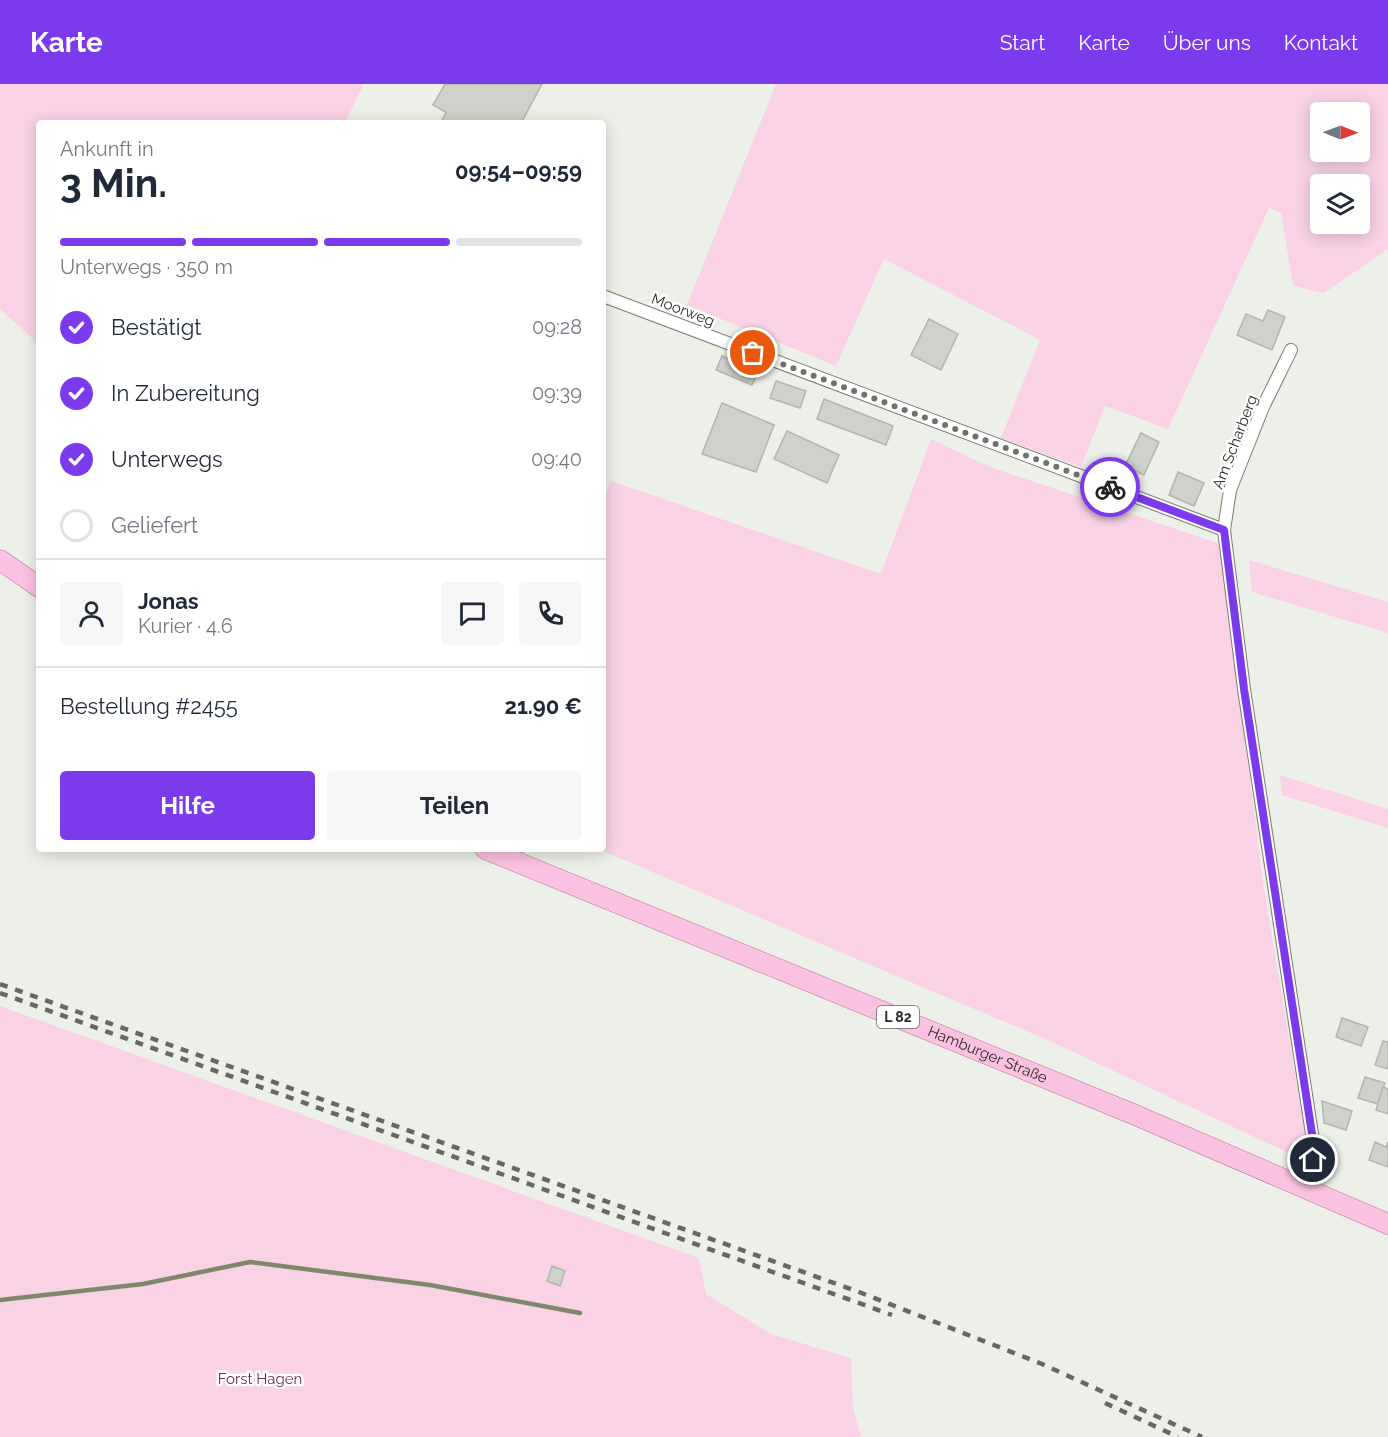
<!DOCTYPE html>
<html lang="de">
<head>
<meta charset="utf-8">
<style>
  body { margin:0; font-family:Raleway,sans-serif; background:#f6f6f7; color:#1f2937; height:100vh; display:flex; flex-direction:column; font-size:22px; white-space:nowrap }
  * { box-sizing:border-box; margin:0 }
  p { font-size:20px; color:#747a83 }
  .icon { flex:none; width:33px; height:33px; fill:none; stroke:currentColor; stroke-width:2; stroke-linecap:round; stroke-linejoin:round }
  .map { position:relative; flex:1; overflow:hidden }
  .side { position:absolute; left:36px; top:36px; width:570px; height:732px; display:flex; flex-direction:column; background:#fff; border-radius:6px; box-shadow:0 3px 15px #0003 }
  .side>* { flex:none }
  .needle { width:39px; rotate:91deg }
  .buttons { position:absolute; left:1310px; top:18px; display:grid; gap:12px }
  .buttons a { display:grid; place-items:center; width:60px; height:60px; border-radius:6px; background:#fff; box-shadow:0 3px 15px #0003; font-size:30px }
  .pin { position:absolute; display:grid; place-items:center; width:51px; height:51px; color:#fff; margin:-26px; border:3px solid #fff; border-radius:50%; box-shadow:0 2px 6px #0007 }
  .courier { position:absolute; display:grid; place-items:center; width:60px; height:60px; margin:-30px; border:4px solid #7c3aed; border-radius:50%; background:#fff; color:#222; box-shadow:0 2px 8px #0007 }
  .overview em { font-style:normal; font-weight:700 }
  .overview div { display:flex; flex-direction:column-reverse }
  .overview { display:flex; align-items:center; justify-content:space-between; height:102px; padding:0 24px }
  h1 { font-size:39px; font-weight:700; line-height:45px }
  .bar { display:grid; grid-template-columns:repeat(4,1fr); gap:9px 6px; align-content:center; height:72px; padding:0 24px }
  .bar i { height:8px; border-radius:4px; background:#e0e1e3 }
  .bar .selected { background:#7c3aed }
  .bar p { grid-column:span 4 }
  .line { display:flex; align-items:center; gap:15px; padding:0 24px; border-top:2px solid #e0e1e3 }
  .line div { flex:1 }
  .round { display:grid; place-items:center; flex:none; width:63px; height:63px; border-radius:6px; background:#f6f6f7 }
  ol { padding:0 24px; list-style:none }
  li { display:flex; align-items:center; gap:18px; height:66px }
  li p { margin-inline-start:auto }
  li .icon { padding:6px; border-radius:50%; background:#7c3aed; color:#fff; stroke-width:4 }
  li:last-child { color:#747a83 }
  li i { width:33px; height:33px; border:3px solid #e0e1e3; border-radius:50% }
  .primary-button { display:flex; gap:12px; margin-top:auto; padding:12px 24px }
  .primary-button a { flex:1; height:69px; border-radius:6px; background:#7c3aed; color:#fff; font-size:24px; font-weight:700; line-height:69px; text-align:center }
  .primary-button a+a { background:#f6f6f7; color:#1f2937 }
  header { display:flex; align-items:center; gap:36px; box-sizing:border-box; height:84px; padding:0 30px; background:#7c3aed; color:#fff }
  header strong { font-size:28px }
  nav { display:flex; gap:33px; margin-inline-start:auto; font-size:21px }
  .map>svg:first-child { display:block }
  .green { fill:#f9d2e6; fill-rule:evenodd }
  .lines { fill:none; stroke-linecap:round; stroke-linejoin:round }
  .stream { stroke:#7e886c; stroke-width:4.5 }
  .building { fill:#cfd2ca; stroke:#b3b6ae; stroke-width:1.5 }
  .street-casing { stroke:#797c75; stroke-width:14 }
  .primary-casing { stroke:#b07295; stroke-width:21 }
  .street { stroke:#fff; stroke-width:12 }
  .primary { stroke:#fbc1e2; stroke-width:20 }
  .rail { stroke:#676864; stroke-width:4.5; stroke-dasharray:8 8; stroke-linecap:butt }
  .done { stroke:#6f716c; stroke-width:6; stroke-dasharray:0 10.8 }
  .route { stroke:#7c3aed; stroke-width:8 }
  .labels { text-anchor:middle; stroke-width:5; stroke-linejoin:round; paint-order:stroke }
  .shield { fill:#fff; stroke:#6b6b69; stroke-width:1.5 }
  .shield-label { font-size:14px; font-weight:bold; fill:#2b2c29 }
  .street-label { font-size:15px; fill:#2b2c29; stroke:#fff }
  .park-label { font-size:15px; fill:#663050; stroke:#fff }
</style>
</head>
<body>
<header>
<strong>Karte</strong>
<nav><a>Start</a><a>Karte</a><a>Über uns</a><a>Kontakt</a></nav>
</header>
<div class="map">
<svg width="1388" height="1353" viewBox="0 0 1388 1353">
  <rect width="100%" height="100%" fill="#edf0e8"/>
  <g class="green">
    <polygon points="0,0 364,0 345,39 39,39 39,260 0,225"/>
    <path d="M776,0H1388V165L1324,209L1308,206L1293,201L1281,129L1269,124L1168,345L1105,322L1081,383L1001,354L1040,256L884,175L836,282L687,221ZM1320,28H1359V68H1320ZM1320,100H1359V140H1320Z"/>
    <polygon points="931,355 990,383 1221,460 1263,799 1310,1079 1052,958 598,765 603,765 603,416 611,397 881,490"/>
    <polygon points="1249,476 1388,518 1388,549 1252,508"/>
    <polygon points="1280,691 1388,725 1388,744 1282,711"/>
    <polygon points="0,922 699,1174 706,1210 771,1250 851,1274 853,1324 861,1353 0,1353"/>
  </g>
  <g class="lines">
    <polyline class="stream" points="0,1216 143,1200 250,1178 430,1201 580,1229"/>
  </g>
  <g class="building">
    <polygon points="445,0 542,0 521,39 441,39 446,28 433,21"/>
    <polygon points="1268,226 1285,233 1272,266 1237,251 1246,230 1263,237"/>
    <polygon points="929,235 958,250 941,286 911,271"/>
    <polygon points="722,272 758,288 752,301 716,286"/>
    <polygon points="776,297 806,307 800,324 770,314"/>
    <polygon points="824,315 893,342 886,361 817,335"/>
    <polygon points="722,319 774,341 756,388 702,370"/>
    <polygon points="787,347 839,371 827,399 774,375"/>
    <polygon points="1141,349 1159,358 1144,391 1125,382"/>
    <polygon points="1178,388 1204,399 1194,422 1169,411"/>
    <polygon points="1342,934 1368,943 1361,962 1336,953"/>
    <polygon points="1383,957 1388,958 1388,985 1375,981"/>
    <polygon points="1365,993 1385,999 1378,1020 1358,1014"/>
    <polygon points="1383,1003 1388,1005 1388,1030 1376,1026"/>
    <polygon points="1322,1017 1352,1027 1346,1046 1324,1039"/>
    <polygon points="1375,1058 1386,1063 1388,1058 1388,1083 1369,1076"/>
    <polygon points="552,1182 565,1187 560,1202 547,1197"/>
  </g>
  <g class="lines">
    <defs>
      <g id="street">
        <polyline points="603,212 1224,446"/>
        <polyline points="1291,266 1263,323 1230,406 1224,446 1244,605 1314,1063 1312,1098 1309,1107"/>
      </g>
      <g id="primary">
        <polyline points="0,476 39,503"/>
        <path id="s1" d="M485,765L1133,1030L1388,1140"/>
      </g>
    </defs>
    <use href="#street" class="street-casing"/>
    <use href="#primary" class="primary-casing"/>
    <use href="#street" class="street"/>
    <use href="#primary" class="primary"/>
    <g class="rail">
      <polyline points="0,900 859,1208 1042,1280 1202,1353"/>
      <polyline points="0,909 892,1231"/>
      <polyline points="1105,1319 1178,1353"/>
    </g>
  </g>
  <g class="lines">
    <polyline class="done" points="753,269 1110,403"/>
    <polyline class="route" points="1110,403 1224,446 1244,605 1314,1063 1313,1076"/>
  </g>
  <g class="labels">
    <rect class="shield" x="877" y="922" width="42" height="22" rx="4.5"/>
    <g class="shield-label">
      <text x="898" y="938">L 82</text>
    </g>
    <g class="street-label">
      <text transform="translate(683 226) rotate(21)" y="5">Moorweg</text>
      <text transform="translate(1235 358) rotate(-69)" y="5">Am Scharberg</text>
      <text dy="5" stroke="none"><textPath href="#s1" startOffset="543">Hamburger Straße</textPath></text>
    </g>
    <g class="park-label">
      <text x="260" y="1300">Forst Hagen</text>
    </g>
  </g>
</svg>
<div class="buttons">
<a><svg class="needle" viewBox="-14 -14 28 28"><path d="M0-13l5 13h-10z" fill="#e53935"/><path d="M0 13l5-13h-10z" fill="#747a83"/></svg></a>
<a><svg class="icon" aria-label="layers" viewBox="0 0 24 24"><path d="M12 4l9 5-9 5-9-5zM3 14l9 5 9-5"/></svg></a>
</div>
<div class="pin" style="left:753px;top:269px;background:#ea580c"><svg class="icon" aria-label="bag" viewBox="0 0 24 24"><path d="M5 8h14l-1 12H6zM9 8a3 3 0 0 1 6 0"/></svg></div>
<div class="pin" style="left:1313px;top:1076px;background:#1f2937"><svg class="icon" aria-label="home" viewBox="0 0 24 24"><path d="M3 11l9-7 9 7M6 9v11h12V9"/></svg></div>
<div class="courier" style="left:1110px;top:403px"><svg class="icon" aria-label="bike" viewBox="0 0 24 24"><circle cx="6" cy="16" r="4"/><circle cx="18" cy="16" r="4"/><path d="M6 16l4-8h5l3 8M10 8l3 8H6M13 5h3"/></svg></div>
<section class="side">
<div class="overview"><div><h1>3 Min.</h1><p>Ankunft in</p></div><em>09:54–09:59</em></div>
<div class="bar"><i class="selected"></i><i class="selected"></i><i class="selected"></i><i></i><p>Unterwegs · 350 m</p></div>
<ol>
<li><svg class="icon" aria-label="check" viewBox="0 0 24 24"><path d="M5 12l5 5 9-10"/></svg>Bestätigt<p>09:28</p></li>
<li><svg class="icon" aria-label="check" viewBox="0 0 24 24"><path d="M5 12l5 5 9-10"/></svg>In Zubereitung<p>09:39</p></li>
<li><svg class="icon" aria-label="check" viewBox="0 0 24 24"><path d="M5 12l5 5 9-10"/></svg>Unterwegs<p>09:40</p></li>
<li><i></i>Geliefert</li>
</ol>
<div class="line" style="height:108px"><a class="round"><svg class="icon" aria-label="person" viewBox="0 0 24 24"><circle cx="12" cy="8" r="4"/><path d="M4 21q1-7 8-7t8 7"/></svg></a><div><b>Jonas</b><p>Kurier · 4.6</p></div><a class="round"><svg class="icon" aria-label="chat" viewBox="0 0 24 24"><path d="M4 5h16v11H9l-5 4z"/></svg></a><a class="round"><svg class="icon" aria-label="phone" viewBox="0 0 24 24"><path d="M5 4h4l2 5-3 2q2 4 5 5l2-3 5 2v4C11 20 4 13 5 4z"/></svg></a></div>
<div class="line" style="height:78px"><div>Bestellung #2455</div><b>21.90 €</b></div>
<div class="primary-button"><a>Hilfe</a><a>Teilen</a></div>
</section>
</div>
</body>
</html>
